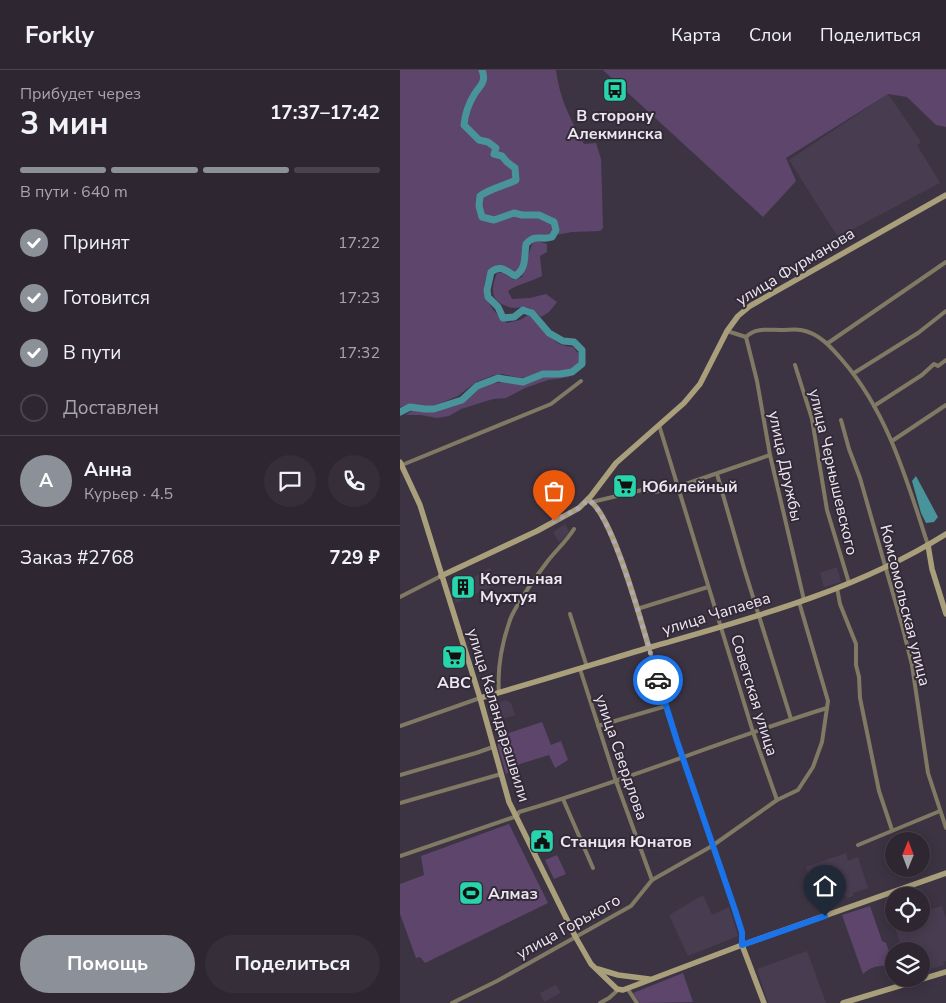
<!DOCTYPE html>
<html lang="ru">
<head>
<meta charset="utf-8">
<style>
  body { margin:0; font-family:"Nunito Sans",sans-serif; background:#362f3a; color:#f1f3f6; height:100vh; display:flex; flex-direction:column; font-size:19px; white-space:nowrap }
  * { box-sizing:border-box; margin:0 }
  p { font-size:16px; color:#a7a5ac }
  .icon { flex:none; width:28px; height:28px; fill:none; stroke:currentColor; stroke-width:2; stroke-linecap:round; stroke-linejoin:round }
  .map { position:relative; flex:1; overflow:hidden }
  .drawer { display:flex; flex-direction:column; background:#2e2732; width:400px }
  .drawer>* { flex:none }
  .needle { width:32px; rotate:1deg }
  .fabs { position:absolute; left:485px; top:762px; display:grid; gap:10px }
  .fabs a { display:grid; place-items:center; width:45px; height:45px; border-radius:50%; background:#2e2732; box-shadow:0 2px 12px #0003,0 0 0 1px #49444d; font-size:25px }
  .pin { position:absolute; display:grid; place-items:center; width:42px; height:42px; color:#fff; margin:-51px -21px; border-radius:50% 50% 50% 0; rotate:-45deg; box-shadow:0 0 5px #0007 }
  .pin .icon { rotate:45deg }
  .courier { position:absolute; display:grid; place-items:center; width:50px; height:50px; margin:-25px; border:4px solid #1a73e8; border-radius:50%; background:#fff; color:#222; box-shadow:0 1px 6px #0007 }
  .summary em { font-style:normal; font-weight:700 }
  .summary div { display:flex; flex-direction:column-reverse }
  .summary { display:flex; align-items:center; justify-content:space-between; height:85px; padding:0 20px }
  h1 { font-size:32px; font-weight:700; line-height:38px }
  .bar { display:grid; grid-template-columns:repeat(4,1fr); gap:8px 5px; align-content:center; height:60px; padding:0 20px }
  .bar i { height:6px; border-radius:4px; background:#49444d }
  .bar .active { background:#8c9099 }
  .bar p { grid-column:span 4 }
  .line { display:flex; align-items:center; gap:12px; padding:0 20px; border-top:1px solid #49444d }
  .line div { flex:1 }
  .round { display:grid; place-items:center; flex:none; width:52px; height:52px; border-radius:26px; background:#362f3a }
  ol { padding:0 20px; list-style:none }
  li { display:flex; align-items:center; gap:15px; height:55px }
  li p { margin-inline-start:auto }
  li .icon { padding:5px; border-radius:50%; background:#8c9099; color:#fff; stroke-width:4 }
  li:last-child { color:#a7a5ac }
  li i { width:28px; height:28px; border:2px solid #49444d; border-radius:50% }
  .button { display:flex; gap:10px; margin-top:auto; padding:10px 20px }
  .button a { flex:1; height:58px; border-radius:30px; background:#8c9099; color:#fff; font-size:20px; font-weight:700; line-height:58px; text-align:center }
  .button a+a { background:#362f3a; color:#f1f3f6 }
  header { display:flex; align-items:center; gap:30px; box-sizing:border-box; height:70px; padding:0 25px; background:#2e2732; border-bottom:1px solid #49444d }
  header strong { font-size:24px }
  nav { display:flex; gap:28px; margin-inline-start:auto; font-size:18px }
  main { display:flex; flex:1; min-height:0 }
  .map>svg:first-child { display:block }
  .built { fill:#483c50 }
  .green { fill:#5e456c }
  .water { fill:#49939b }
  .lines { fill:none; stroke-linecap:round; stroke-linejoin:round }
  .river { stroke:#49939b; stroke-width:7 }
  .street { stroke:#807a64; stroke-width:4 }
  .secondary { stroke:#a99f7b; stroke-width:5.5 }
  .done { stroke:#afa8b4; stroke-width:5; stroke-dasharray:0 9 }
  .route { stroke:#1a73e8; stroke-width:6 }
  .labels { text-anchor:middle; stroke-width:4; stroke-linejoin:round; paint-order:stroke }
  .poi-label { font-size:16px; font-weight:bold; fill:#ede7f1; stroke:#332a38; text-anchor:start }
  .street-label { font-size:16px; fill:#ede7f1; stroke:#332a38 }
</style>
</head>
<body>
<header>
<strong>Forkly</strong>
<nav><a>Карта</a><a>Слои</a><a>Поделиться</a></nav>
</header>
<main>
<section class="drawer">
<div class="summary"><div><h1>3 мин</h1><p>Прибудет через</p></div><em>17:37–17:42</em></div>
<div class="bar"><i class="active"></i><i class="active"></i><i class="active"></i><i></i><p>В пути · 640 m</p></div>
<ol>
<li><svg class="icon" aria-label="check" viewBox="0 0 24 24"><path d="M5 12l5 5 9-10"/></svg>Принят<p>17:22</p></li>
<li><svg class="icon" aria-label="check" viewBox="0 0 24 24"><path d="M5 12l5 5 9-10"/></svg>Готовится<p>17:23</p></li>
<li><svg class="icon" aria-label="check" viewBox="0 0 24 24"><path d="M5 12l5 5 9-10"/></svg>В пути<p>17:32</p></li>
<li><i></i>Доставлен</li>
</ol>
<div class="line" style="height:90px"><b class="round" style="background:#8c9099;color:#fff">А</b><div><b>Анна</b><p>Курьер · 4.5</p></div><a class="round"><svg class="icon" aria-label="chat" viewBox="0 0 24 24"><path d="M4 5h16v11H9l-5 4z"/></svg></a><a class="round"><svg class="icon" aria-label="phone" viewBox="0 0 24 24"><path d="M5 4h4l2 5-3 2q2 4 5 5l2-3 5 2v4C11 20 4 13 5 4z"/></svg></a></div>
<div class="line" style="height:65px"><div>Заказ #2768</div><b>729 ₽</b></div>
<div class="button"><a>Помощь</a><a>Поделиться</a></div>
</section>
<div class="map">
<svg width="546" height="933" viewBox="0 0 546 933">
  <rect width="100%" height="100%" fill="#3d3443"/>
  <g class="built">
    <polygon points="488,24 521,72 517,75 540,113 438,167 389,90"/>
    <polygon points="165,454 170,463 159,472 153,462"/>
    <polygon points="437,497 441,512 424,517 420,503"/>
    <polygon points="90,498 97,514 56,533 51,521 52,519"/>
    <polygon points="106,630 111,633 115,645 92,652 90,648 97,633"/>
    <polygon points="446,783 448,791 458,787 468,818 453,823 453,826 447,828 446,825 418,835 406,797"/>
    <polygon points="303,825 312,845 329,837 338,866 288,886 269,845"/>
    <polygon points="542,836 546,849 546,891 543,892 544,895 521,902 521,881 503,881 495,857 498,856 497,854 521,854 521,842"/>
    <polygon points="407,881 426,933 368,933 357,899"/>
    <polygon points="156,915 161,923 144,932 140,923"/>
  </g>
  <g class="green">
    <path d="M0,0H156C160,30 170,48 184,74L196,73L201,89L203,158L200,161L172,162L145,167L135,165L128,167L123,173V190L116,204C110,201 104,195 98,196C93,196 91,199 89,203C76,221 92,242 107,253L120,250L128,245C145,251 146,276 173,277L178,283L179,293L170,300L139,302L130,307L120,308L102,304L94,305L76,312L58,326L31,337L12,334L0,337Z"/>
    <polygon points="203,0 546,0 546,57 536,55 507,27 488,24 386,88 396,111 363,147"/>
    <path d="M134,170L147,174V182L140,186L142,206C130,212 118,214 108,221L112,229L130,228L146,224L157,232L149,242L141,247C136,242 131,237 124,237C123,237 116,238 116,238C110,238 105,236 100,233C89,225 93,214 97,203H103L114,210L122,207C127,195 128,182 134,170Z"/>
    <polygon points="171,304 169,307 148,310 125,318 106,328 93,329 61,339 49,346 37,348 21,345 6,345 13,340 32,341 53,336 64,332 77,319 90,314 103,312 120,314 144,306"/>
    <polygon points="142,652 151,675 161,671 168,690 155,698 149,685 120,694 106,704 98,677 97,667"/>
    <polygon points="109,754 148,833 25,893 20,887 16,888 0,844 0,814 24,805 21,786"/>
    <polygon points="157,785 166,804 154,809 145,790"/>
    <path d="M470,836L482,871L486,873L492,889L491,896C479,895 472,896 463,904L442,845Z"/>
    <polygon points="283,903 293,932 240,933 233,923"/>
  </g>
  <polygon class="water" points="516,406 538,447 534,452 526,453 521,443 512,411"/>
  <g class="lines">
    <path class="river" d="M0,342L10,337L25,339H34L62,330L77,316L98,308L123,312L143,304H160L172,302L182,294V280L174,272L163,271L149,263L132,243L123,240L114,247L103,248L98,237L88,227L87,220L91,202C101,194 106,201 115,206C127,199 124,186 126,174C136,163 140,171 152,167L156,160L154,152L139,145H122L114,143L94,150L82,147L79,136L80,126C91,118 104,116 116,110L115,98L107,92L102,86L94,84L96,78L88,72L79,70L64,55C65,45 69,33 74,25C79,16 87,13 82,0"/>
    <g class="street">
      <path d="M327,261L346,267C355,257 370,260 382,260C388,260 395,259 401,260C419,263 431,277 443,291C488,343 507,411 528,475"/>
      <polyline points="346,267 357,311 370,385 404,530"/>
      <polyline points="428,273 546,192"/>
      <polyline points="395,295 412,349 427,440 449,513"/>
      <polyline points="454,303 518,263 546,241"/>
      <polyline points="474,336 522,305 534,294 538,296 546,290"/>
      <polyline points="441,350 449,379 460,408 502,555 512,595 528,703 546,758"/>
      <polyline points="259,355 353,662 377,730"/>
      <polyline points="492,371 546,335"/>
      <polyline points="2,395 151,334 181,311"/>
      <polyline points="317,404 344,498 391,649"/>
      <polyline points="192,432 242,420 255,422 277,417 370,385"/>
      <polyline points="437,518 440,534 456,574 456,595 459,607 460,628 479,721 492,760"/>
      <polyline points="0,527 41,506"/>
      <polyline points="237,539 308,517"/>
      <polyline points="170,544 187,597"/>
      <polyline points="249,578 277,671 342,862 342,875"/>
      <polyline points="180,599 216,711 252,810"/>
      <path d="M99,623C97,599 102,573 110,550C115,536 137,505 147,492C156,480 166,472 174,459"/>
      <polyline points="0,656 80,628"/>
      <polyline points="198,656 266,636"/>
      <polyline points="0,705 76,683 93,677"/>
      <polyline points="163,729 193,798"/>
      <polyline points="0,733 101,704"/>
      <polyline points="458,775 540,741"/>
      <path d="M0,786L117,746L119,742C223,712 323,670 427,638"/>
      <polyline points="227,918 237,933"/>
      <polyline points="52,933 97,911 231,836 252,810 312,776 377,730 398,720 413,697 422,672 428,631 399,532"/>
      <polyline points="200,933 209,928 219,919"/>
    </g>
    <g class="secondary">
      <polyline points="0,392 20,435 80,628 109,732 175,866 191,894 217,919 223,920 342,875 546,803"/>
      <path d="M188,430C211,440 241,551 249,578"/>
      <polyline points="528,475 532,499 546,544"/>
      <polyline points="41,506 137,461 179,438 191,426 216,393 284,333 300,314 327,261 338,246 350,236 546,125"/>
      <path d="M80,628C137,612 194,594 251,577C352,548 455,521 546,464"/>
      <polyline points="342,875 364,933"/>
      <polyline points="198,899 218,905 249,909"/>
      <polyline points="443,933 546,902"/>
    </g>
  </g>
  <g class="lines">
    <path class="done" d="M154,451L179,438L188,430C213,441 249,579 258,610"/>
    <polyline class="route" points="258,610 277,671 335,840 342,862 342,875 425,846"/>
  </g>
  <defs>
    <symbol id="bus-square" viewBox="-11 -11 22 22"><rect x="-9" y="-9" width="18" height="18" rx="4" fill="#27d5ad" stroke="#332a38"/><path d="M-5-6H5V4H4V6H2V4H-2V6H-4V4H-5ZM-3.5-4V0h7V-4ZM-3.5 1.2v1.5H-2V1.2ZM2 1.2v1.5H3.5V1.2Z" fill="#111"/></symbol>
    <symbol id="supermarket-square" viewBox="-11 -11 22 22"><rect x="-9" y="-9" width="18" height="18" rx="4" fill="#27d5ad" stroke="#332a38"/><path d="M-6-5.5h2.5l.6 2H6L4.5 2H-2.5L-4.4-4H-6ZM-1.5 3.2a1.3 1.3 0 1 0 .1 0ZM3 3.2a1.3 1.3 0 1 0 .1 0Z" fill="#111"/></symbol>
    <symbol id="building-square" viewBox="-11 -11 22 22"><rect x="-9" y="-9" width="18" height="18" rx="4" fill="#27d5ad" stroke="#332a38"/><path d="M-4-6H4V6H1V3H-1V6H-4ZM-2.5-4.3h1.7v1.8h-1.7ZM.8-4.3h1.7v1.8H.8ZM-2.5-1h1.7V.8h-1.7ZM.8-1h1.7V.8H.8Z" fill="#111"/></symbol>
    <symbol id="civic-square" viewBox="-11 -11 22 22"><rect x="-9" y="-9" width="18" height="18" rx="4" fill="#27d5ad" stroke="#332a38"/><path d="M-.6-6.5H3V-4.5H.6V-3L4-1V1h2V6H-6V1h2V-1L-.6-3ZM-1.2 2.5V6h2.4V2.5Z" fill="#111"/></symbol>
    <symbol id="stadium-square" viewBox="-11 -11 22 22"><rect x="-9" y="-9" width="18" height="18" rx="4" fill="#27d5ad" stroke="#332a38"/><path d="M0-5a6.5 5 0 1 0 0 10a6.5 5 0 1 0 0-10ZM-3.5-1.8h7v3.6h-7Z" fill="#111"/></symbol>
  </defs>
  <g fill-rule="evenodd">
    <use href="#bus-square" x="201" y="6" width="28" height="28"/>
    <use href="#supermarket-square" x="211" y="402" width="28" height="28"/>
    <use href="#building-square" x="49" y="503" width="28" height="28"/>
    <use href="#supermarket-square" x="40" y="573" width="28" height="28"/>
    <use href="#civic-square" x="128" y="757" width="28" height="28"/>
    <use href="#stadium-square" x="57" y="809" width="28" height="28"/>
  </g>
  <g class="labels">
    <g class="poi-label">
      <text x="215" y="51" text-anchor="middle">В сторону<tspan x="215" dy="18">Алекминска</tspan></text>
      <text x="242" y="422">Юбилейный</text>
      <text x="80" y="514">Котельная<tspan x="80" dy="18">Мухтуя</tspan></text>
      <text x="54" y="618" text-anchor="middle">ABC</text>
      <text x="160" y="777">Станция Юнатов</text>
      <text x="88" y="829">Алмаз</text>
    </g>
    <g class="street-label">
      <text transform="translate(395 196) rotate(-31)" y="6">улица Фурманова</text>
      <text transform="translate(386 396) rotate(78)" y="6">улица Дружбы</text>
      <text transform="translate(434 402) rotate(77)" y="6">улица Чернышевского</text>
      <text transform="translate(506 535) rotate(76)" y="6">Комсомольская улица</text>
      <text transform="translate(316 543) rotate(-17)" y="6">улица Чапаева</text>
      <text transform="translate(355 625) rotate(73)" y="6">Советская улица</text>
      <text transform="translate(99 645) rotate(73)" y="6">улица Каландарашвили</text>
      <text transform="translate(222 687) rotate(71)" y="6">улица Свердлова</text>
      <text transform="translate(168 856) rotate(-29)" y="6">улица Горького</text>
    </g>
  </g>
</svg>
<div class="fabs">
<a><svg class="needle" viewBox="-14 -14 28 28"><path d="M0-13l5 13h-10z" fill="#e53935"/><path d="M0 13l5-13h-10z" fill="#a7a5ac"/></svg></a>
<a><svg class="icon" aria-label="locate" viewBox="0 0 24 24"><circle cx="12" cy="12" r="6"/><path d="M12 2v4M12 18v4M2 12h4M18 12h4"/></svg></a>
<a><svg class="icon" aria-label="layers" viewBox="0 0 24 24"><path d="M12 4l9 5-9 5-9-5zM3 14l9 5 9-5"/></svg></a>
</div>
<div class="pin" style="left:154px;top:451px;background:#ea580c"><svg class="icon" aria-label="bag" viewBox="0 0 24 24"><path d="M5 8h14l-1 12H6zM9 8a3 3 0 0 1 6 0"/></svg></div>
<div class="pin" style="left:425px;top:846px;background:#1f2937"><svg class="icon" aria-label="home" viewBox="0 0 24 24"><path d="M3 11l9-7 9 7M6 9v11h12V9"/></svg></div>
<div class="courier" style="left:258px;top:610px"><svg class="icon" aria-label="car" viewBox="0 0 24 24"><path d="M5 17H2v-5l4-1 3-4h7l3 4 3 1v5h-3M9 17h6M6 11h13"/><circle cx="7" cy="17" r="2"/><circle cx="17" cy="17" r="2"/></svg></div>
</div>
</main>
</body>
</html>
